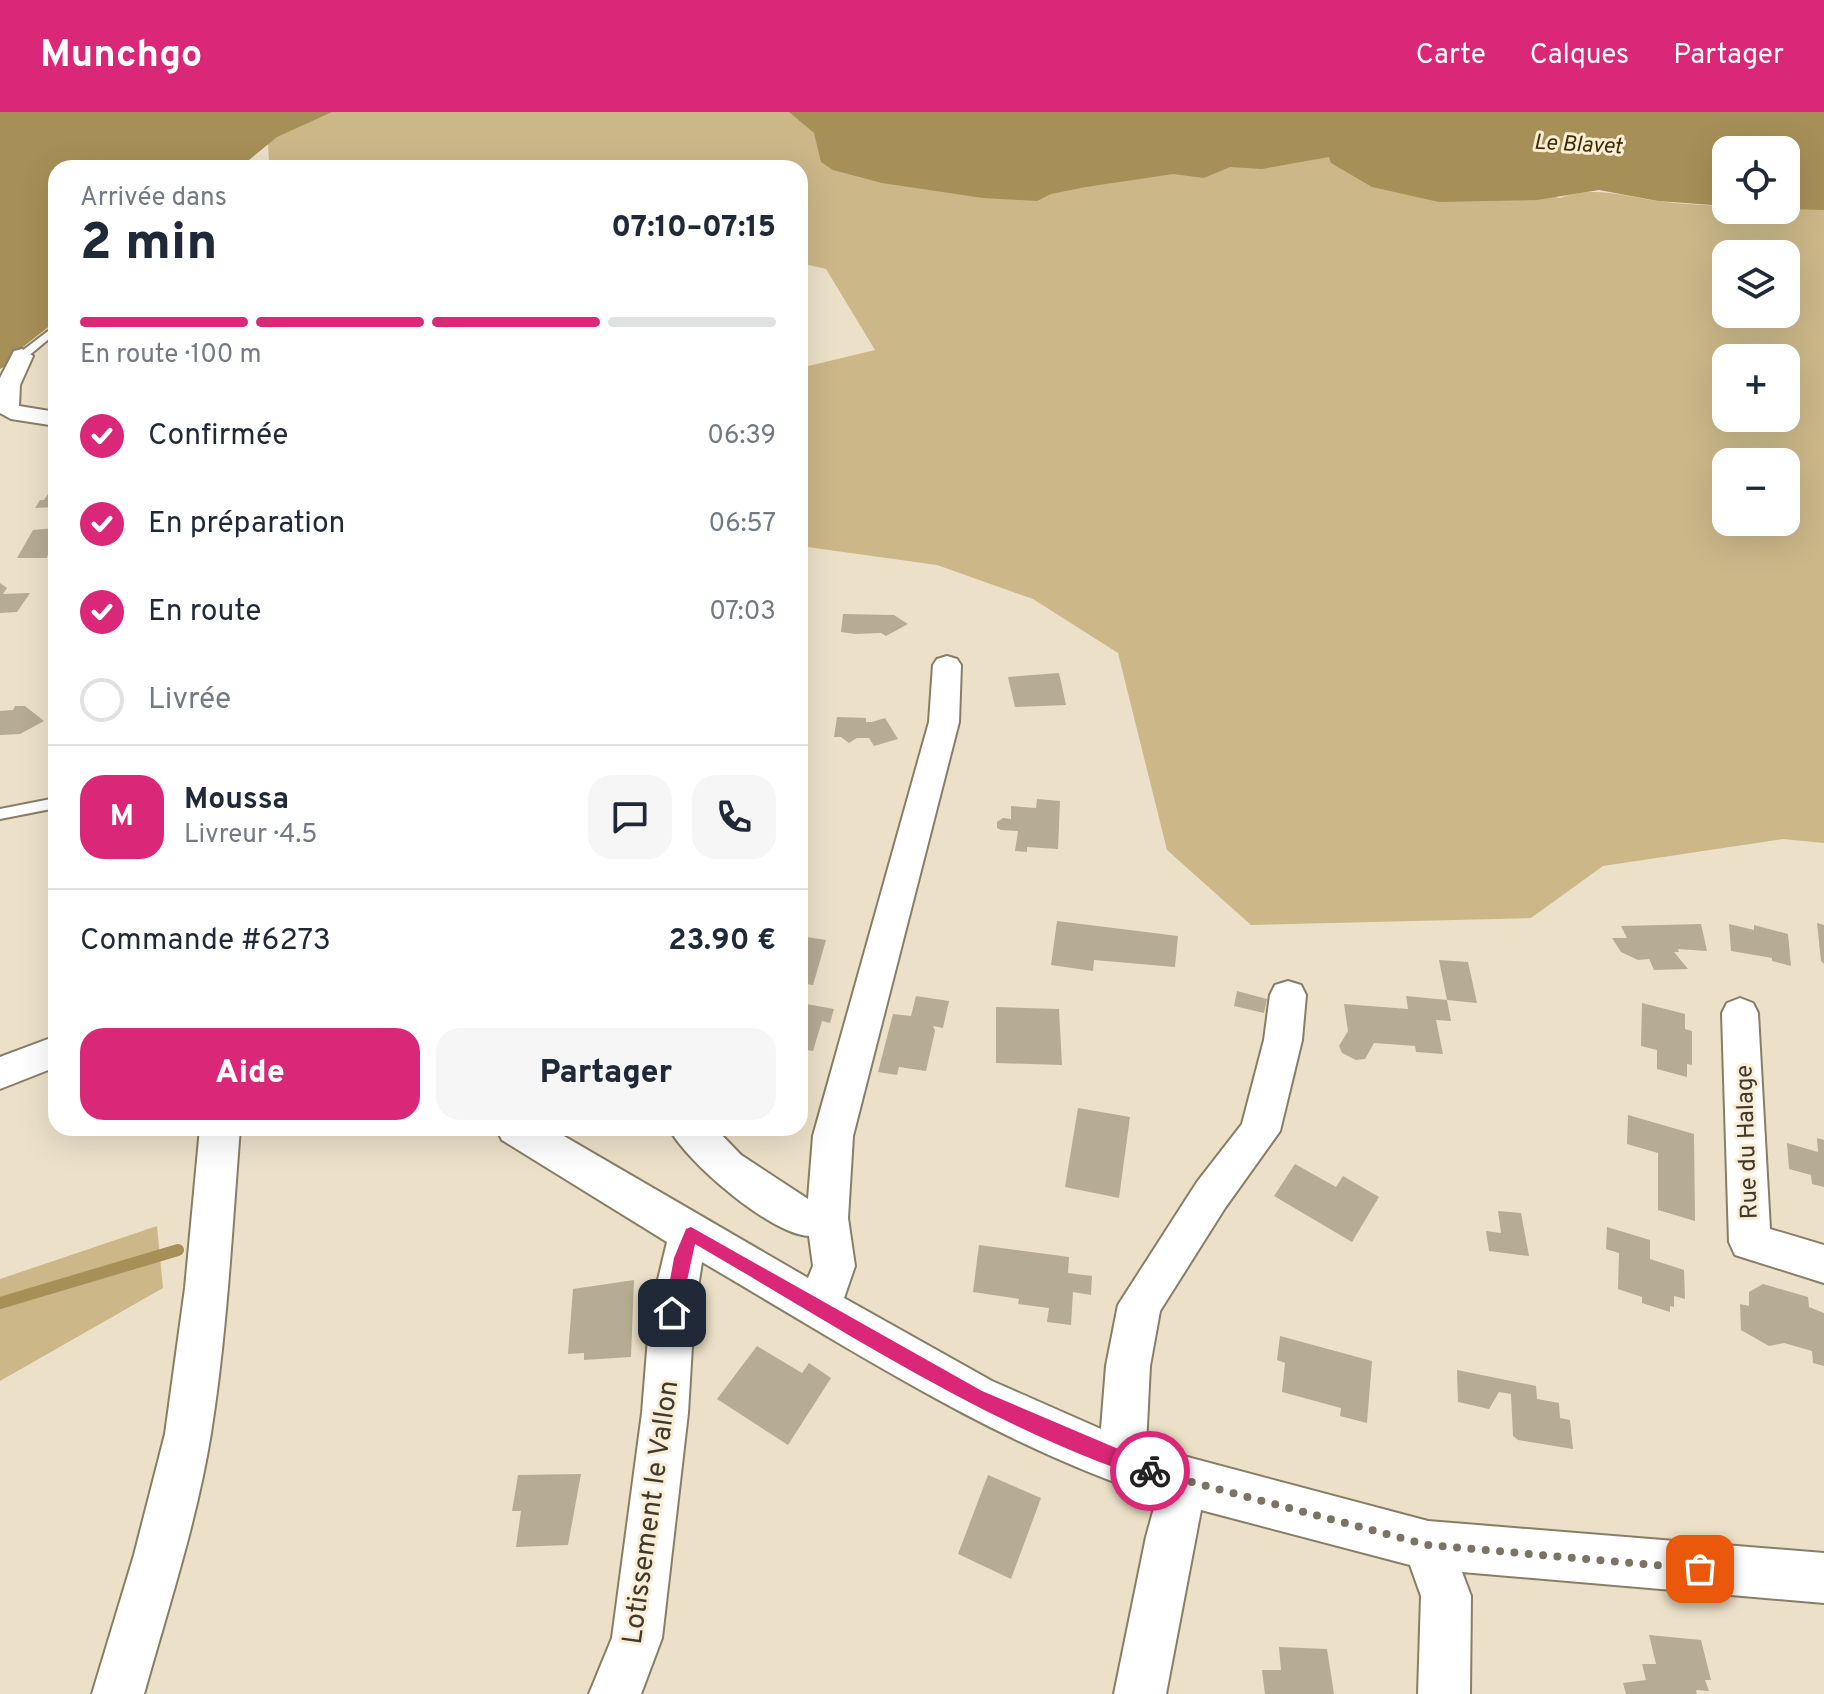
<!DOCTYPE html>
<html lang="fr">
<head>
<meta charset="utf-8">
<style>
  body { margin:0; font-family:Overpass,sans-serif; background:#f6f6f7; color:#1f2937; height:100vh; display:flex; flex-direction:column; font-size:30px; white-space:nowrap }
  * { box-sizing:border-box; margin:0 }
  p { font-size:26px; color:#747a83 }
  .icon { flex:none; width:44px; height:44px; fill:none; stroke:currentColor; stroke-width:2; stroke-linecap:round; stroke-linejoin:round }
  .map { position:relative; flex:1; overflow:hidden }
  .panel { position:absolute; left:48px; top:48px; width:760px; height:976px; display:flex; flex-direction:column; background:#fff; border-radius:24px; box-shadow:0 8px 32px #0002 }
  .panel>* { flex:none }
  .buttons { position:absolute; left:1712px; top:24px; display:grid; gap:16px }
  .buttons a { display:grid; place-items:center; width:88px; height:88px; border-radius:16px; background:#fff; box-shadow:0 8px 32px #0002; font-size:40px }
  .pin { position:absolute; display:grid; place-items:center; width:68px; height:68px; color:#fff; margin:-34px; border-radius:16px; box-shadow:0 4px 12px #0006 }
  .courier { position:absolute; display:grid; place-items:center; width:80px; height:80px; margin:-40px; border:6px solid #db2777; border-radius:50%; background:#fff; color:#222; box-shadow:0 2px 10px #0007 }
  .summary em { font-style:normal; font-weight:800 }
  .summary div { display:flex; flex-direction:column-reverse }
  .summary { display:flex; align-items:center; justify-content:space-between; height:136px; padding:0 32px }
  h1 { font-size:52px; font-weight:800; line-height:60px }
  .bar { display:grid; grid-template-columns:repeat(4,1fr); gap:12px 8px; align-content:center; height:96px; padding:0 32px }
  .bar i { height:10px; border-radius:6px; background:#e0e1e3 }
  .bar .selected { background:#db2777 }
  .bar p { grid-column:span 4 }
  .line { display:flex; align-items:center; gap:20px; padding:0 32px; border-top:2px solid #e0e1e3 }
  .line div { flex:1 }
  .round { display:grid; place-items:center; flex:none; width:84px; height:84px; border-radius:24px; background:#f6f6f7 }
  ol { padding:0 32px; list-style:none }
  li { display:flex; align-items:center; gap:24px; height:88px }
  li p { margin-inline-start:auto }
  li .icon { padding:8px; border-radius:50%; background:#db2777; color:#fff; stroke-width:4 }
  li:last-child { color:#747a83 }
  li i { width:44px; height:44px; border:4px solid #e0e1e3; border-radius:50% }
  .action { display:flex; gap:16px; margin-top:auto; padding:16px 32px }
  .action a { flex:1; height:92px; border-radius:24px; background:#db2777; color:#fff; font-size:32px; font-weight:800; line-height:92px; text-align:center }
  .action a+a { background:#f6f6f7; color:#1f2937 }
  header { display:flex; align-items:center; gap:48px; box-sizing:border-box; height:112px; padding:0 40px; background:#db2777; color:#fff }
  header strong { font-size:38px }
  nav { display:flex; gap:44px; margin-inline-start:auto; font-size:28px }
  .map>svg:first-child { display:block }
  .green { fill:#cbb788; fill-rule:evenodd }
  .water { fill:#a78f58 }
  .lines { fill:none; stroke-linecap:round; stroke-linejoin:round }
  .stream { stroke:#a78f58; stroke-width:12 }
  .building { fill:#b6ab93 }
  .lane-casing { stroke:#887e67; stroke-width:4 }
  .street-casing { stroke:#887e67; stroke-width:4 }
  .lane { fill:#fff; fill-rule:evenodd }
  .street { fill:#fff; fill-rule:evenodd }
  .route { fill:#db2777 }
  .done { stroke:#7b7465; stroke-width:8; stroke-dasharray:0 14.4 }
  .labels { text-anchor:middle; stroke-width:6; stroke-linejoin:round; paint-order:stroke }
  .far-water-label { font-size:22px; font-style:italic; fill:#3d2c00; stroke:#f9eed5 }
  .street-label { font-size:24px; fill:#3e3a30; stroke:#f9eed5 }
  .near-street-label { font-size:28px; fill:#3e3a30; stroke:#f9eed5 }
</style>
</head>
<body>
<header>
<strong>Munchgo</strong>
<nav><a>Carte</a><a>Calques</a><a>Partager</a></nav>
</header>
<div class="map">
<svg width="1824" height="1582" viewBox="0 0 1824 1582">
  <rect width="100%" height="100%" fill="#ece1c8"/>
  <g class="green">
    <path d="M225,0H1113L1560,86C1594,73 1624,84 1658,89C1680,92 1703,93 1726,94V98H1786L1824,91V731L1783,727L1603,754L1531,806L1251,813L1167,738L1118,541L1033,487L937,453L800,434V256L875,238L826,157L800,151V56H292L269,49L268,32L239,56H150ZM1726,142H1786V202H1726ZM1726,246H1786V306H1726ZM1726,350H1786V410H1726Z"/>
    <polygon points="157,1114 163,1176 0,1269 0,1167"/>
  </g>
  <g class="water">
    <polygon points="0,0 332,0 277,25 239,56 56,56 56,209 19,238 15,249 0,257"/>
    <polygon points="789,0 1824,0 1824,98 1786,97 1786,38 1726,38 1726,94 1658,89 1599,78 1537,88 1439,90 1372,75 1331,51 1329,45 1262,57 1230,55 1204,66 1173,62 1086,75 1051,82 1037,89 983,86 882,71 833,58 821,50 814,21"/>
  </g>
  <g class="lines">
    <polyline class="stream" points="0,1191 178,1138"/>
  </g>
  <g class="building">
    <polygon points="56,370 56,395 35,396 40,388 44,388"/>
    <polygon points="55,416 47,446 17,446 33,418"/>
    <polygon points="0,471 7,476 3,482 30,481 17,500 0,501"/>
    <polygon points="843,502 894,503 908,512 886,524 881,521 855,522 841,520"/>
    <polygon points="1059,561 1066,593 1015,595 1008,565"/>
    <polygon points="15,594 25,594 44,609 20,622 0,623 0,599 13,598"/>
    <polygon points="837,605 866,606 866,610 872,610 885,606 898,627 874,634 869,626 857,626 849,631 841,625 834,625"/>
    <polygon points="1037,687 1060,689 1058,737 1027,735 1027,740 1015,739 1018,719 1001,718 997,716 997,710 1003,706 1011,707 1011,694 1036,696"/>
    <polygon points="1057,809 1178,824 1175,855 1094,848 1093,859 1051,853"/>
    <polygon points="1817,811 1824,813 1824,852 1821,849"/>
    <polygon points="1701,812 1707,839 1678,837 1679,840 1674,840 1688,857 1654,858 1649,847 1638,848 1621,840 1612,826 1627,826 1621,814"/>
    <polygon points="1729,812 1754,818 1754,813 1788,822 1791,854 1772,849 1772,846 1731,839"/>
    <polygon points="800,824 826,828 813,873 800,871"/>
    <polygon points="1439,848 1468,850 1477,891 1447,888 1451,909 1436,908 1443,942 1416,940 1415,934 1374,931 1365,947 1356,948 1342,941 1339,934 1348,919 1344,892 1408,897 1406,884 1447,888"/>
    <polygon points="1237,879 1267,887 1264,901 1234,894"/>
    <polygon points="916,884 949,889 943,916 933,914 935,919 926,959 899,955 897,963 878,960 893,902 911,904"/>
    <polygon points="1642,891 1685,902 1685,917 1692,919 1692,953 1687,952 1687,965 1657,957 1657,938 1641,934"/>
    <polygon points="806,892 834,897 830,911 822,909 813,939 800,937 800,905"/>
    <polygon points="996,895 1059,897 1062,953 996,951"/>
    <polygon points="1078,996 1130,1005 1119,1086 1065,1075"/>
    <polygon points="1628,1003 1694,1022 1695,1109 1658,1098 1658,1041 1627,1032"/>
    <polygon points="1817,1026 1824,1028 1824,1075 1812,1072 1811,1063 1789,1057 1787,1031 1818,1040"/>
    <polygon points="1295,1052 1336,1075 1343,1064 1379,1085 1352,1130 1274,1084"/>
    <polygon points="1498,1099 1521,1101 1529,1144 1489,1139 1486,1119 1501,1121"/>
    <polygon points="1607,1115 1650,1128 1650,1147 1684,1158 1685,1187 1674,1184 1674,1195 1670,1194 1670,1200 1642,1191 1642,1185 1618,1177 1619,1141 1606,1137"/>
    <polygon points="979,1133 1069,1145 1068,1161 1092,1164 1091,1183 1073,1180 1071,1213 1047,1210 1049,1196 1018,1192 1019,1187 973,1180"/>
    <polygon points="634,1168 631,1245 584,1248 584,1241 568,1242 573,1177"/>
    <polygon points="1763,1172 1808,1185 1809,1195 1824,1201 1824,1254 1813,1251 1812,1239 1784,1231 1769,1234 1741,1218 1740,1192 1749,1194 1749,1180"/>
    <polygon points="1280,1224 1372,1249 1367,1311 1340,1304 1341,1296 1282,1280 1285,1251 1277,1248"/>
    <polygon points="757,1234 802,1261 809,1251 831,1266 788,1333 717,1287"/>
    <polygon points="1457,1258 1536,1274 1537,1287 1559,1291 1560,1306 1570,1308 1573,1337 1518,1328 1513,1324 1511,1282 1499,1280 1489,1297 1458,1290"/>
    <polygon points="581,1362 568,1433 516,1435 521,1399 512,1399 518,1363"/>
    <polygon points="988,1363 1041,1386 1011,1467 958,1442"/>
    <polygon points="1649,1523 1701,1528 1711,1568 1705,1568 1709,1579 1696,1578 1697,1582 1626,1582 1623,1571 1646,1568 1642,1552 1656,1552"/>
    <polygon points="1279,1535 1327,1537 1334,1582 1265,1582 1262,1558 1281,1558"/>
  </g>
  <g class="lines">
    <defs>
      <g id="lane">
        <polygon points="56,213 56,221 26,246 18,246 18,242"/>
        <polygon points="56,686 56,696 0,707 0,697"/>
      </g>
      <g id="street">
        <polygon points="22,237 33,244 20,273 19,294 56,300 56,314 11,307 0,301 0,266 14,239"/>
        <path d="M947,544L957,547L961,553L959,610L853,1024L848,1106L855,1154L844,1186L992,1269L1101,1317L1106,1254L1118,1193L1197,1070L1242,1012L1264,928L1270,883L1275,873L1288,869L1301,873L1306,883L1302,928L1280,1019L1225,1096L1160,1199L1150,1254L1146,1334L1428,1409L1824,1441V1491L1462,1460L1471,1484L1470,1582H1418L1421,1484L1410,1453L1201,1398L1166,1582H1114L1146,1425L1157,1385C994,1332 849,1236 702,1150L694,1201L688,1301L662,1526L641,1582H589L612,1526L642,1301L650,1201L667,1130L502,1028L496,1016H550L808,1166L813,1154L809,1124C772,1123 686,1050 669,1016H715L741,1043L808,1087L813,1024L929,610L933,553L937,547Z"/>
        <polygon points="1740,886 1753,891 1758,901 1770,1117 1824,1133 1824,1171 1735,1143 1729,1130 1722,901 1727,891"/>
        <polygon points="56,924 56,955 0,977 0,945"/>
        <path d="M200,1016H240C232,1117 227,1221 211,1321C197,1409 168,1496 144,1582H92L134,1443L165,1322L185,1176Z"/>
      </g>
    </defs>
    <use href="#lane" class="lane-casing"/>
    <use href="#street" class="street-casing"/>
    <use href="#lane" class="lane"/>
    <use href="#street" class="street"/>
  </g>
  <path class="route" d="M691,1115L982,1279L1156,1353L1159,1359L1156,1365L1150,1368C988,1315 842,1217 695,1132L680,1201L678,1206H666L664,1201L674,1146L686,1117Z"/>
  <g class="lines">
    <polyline class="done" points="1150,1359 1428,1433 1700,1457"/>
  </g>
  <g class="labels">
    <g class="far-water-label">
      <text transform="translate(1578 31) rotate(3)" y="8">Le Blavet</text>
    </g>
    <g class="street-label">
      <text transform="translate(1746 1030) rotate(-92)" y="8">Rue du Halage</text>
    </g>
    <g class="near-street-label">
      <text transform="translate(649 1400) rotate(-82)" y="10">Lotissement le Vallon</text>
    </g>
  </g>
</svg>
<div class="buttons">
<a><svg class="icon" aria-label="locate" viewBox="0 0 24 24"><circle cx="12" cy="12" r="6"/><path d="M12 2v4M12 18v4M2 12h4M18 12h4"/></svg></a>
<a><svg class="icon" aria-label="layers" viewBox="0 0 24 24"><path d="M12 4l9 5-9 5-9-5zM3 14l9 5 9-5"/></svg></a>
<a>+</a>
<a>−</a>
</div>
<div class="pin" style="left:1700px;top:1457px;background:#ea580c"><svg class="icon" aria-label="bag" viewBox="0 0 24 24"><path d="M5 8h14l-1 12H6zM9 8a3 3 0 0 1 6 0"/></svg></div>
<div class="pin" style="left:672px;top:1201px;background:#1f2937"><svg class="icon" aria-label="home" viewBox="0 0 24 24"><path d="M3 11l9-7 9 7M6 9v11h12V9"/></svg></div>
<div class="courier" style="left:1150px;top:1359px"><svg class="icon" aria-label="bike" viewBox="0 0 24 24"><circle cx="6" cy="16" r="4"/><circle cx="18" cy="16" r="4"/><path d="M6 16l4-8h5l3 8M10 8l3 8H6M13 5h3"/></svg></div>
<section class="panel">
<div class="summary"><div><h1>2 min</h1><p>Arrivée dans</p></div><em>07:10–07:15</em></div>
<div class="bar"><i class="selected"></i><i class="selected"></i><i class="selected"></i><i></i><p>En route · 100 m</p></div>
<ol>
<li><svg class="icon" aria-label="check" viewBox="0 0 24 24"><path d="M5 12l5 5 9-10"/></svg>Confirmée<p>06:39</p></li>
<li><svg class="icon" aria-label="check" viewBox="0 0 24 24"><path d="M5 12l5 5 9-10"/></svg>En préparation<p>06:57</p></li>
<li><svg class="icon" aria-label="check" viewBox="0 0 24 24"><path d="M5 12l5 5 9-10"/></svg>En route<p>07:03</p></li>
<li><i></i>Livrée</li>
</ol>
<div class="line" style="height:144px"><b class="round" style="background:#db2777;color:#fff">M</b><div><b>Moussa</b><p>Livreur · 4.5</p></div><a class="round"><svg class="icon" aria-label="chat" viewBox="0 0 24 24"><path d="M4 5h16v11H9l-5 4z"/></svg></a><a class="round"><svg class="icon" aria-label="phone" viewBox="0 0 24 24"><path d="M5 4h4l2 5-3 2q2 4 5 5l2-3 5 2v4C11 20 4 13 5 4z"/></svg></a></div>
<div class="line" style="height:104px"><div>Commande #6273</div><b>23.90 €</b></div>
<div class="action"><a>Aide</a><a>Partager</a></div>
</section>
</div>
</body>
</html>
